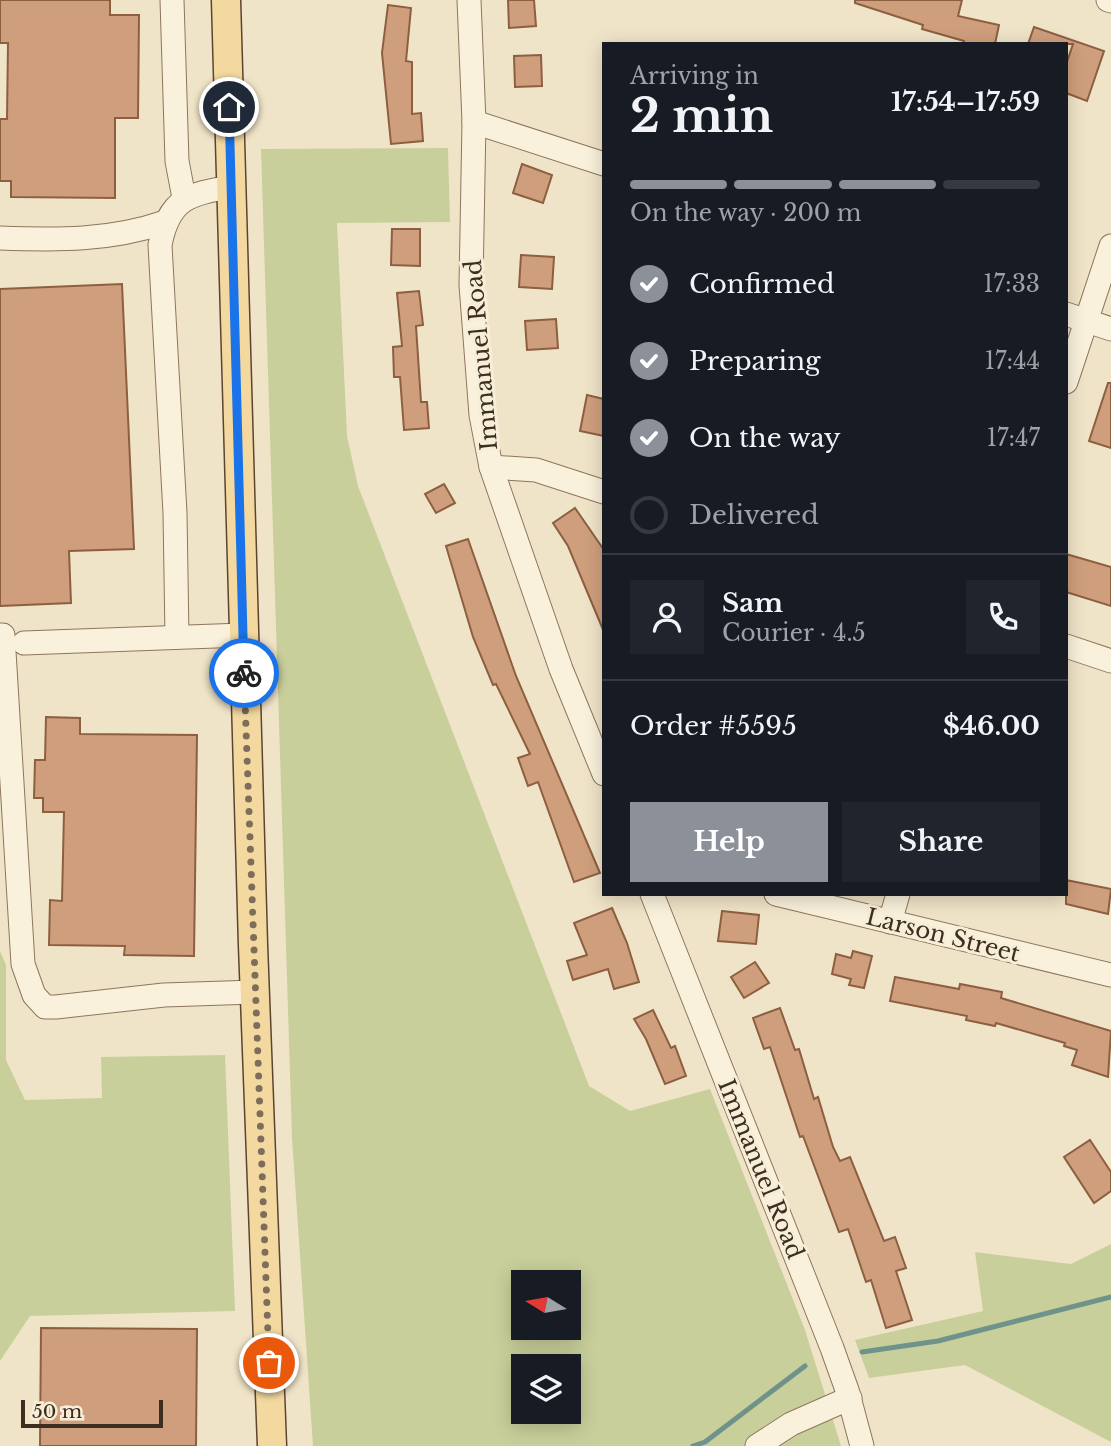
<!DOCTYPE html>
<html lang="en">
<head>
<meta charset="utf-8">
<style>
  body { margin:0; font-family:"Libre Baskerville",serif; background:#20242c; color:#f1f3f6; height:100vh; display:flex; flex-direction:column; font-size:26px; white-space:nowrap }
  * { box-sizing:border-box; margin:0 }
  p { font-size:23px; color:#9ea1a6 }
  .icon { flex:none; width:38px; height:38px; fill:none; stroke:currentColor; stroke-width:2; stroke-linecap:round; stroke-linejoin:round }
  .map { position:relative; flex:1; overflow:hidden }
  .drawer { position:absolute; left:602px; top:42px; width:466px; height:854px; display:flex; flex-direction:column; background:#171b24; border-radius:0px; box-shadow:0 4px 18px #0003 }
  .drawer>* { flex:none }
  .needle { width:46px; rotate:281deg }
  .buttons { position:absolute; left:511px; top:1270px; display:grid; gap:14px }
  .buttons a { display:grid; place-items:center; width:70px; height:70px; border-radius:0px; background:#171b24; box-shadow:0 4px 18px #0003; font-size:35px }
  .scale { position:absolute; left:21px; bottom:18px; width:142px; box-sizing:border-box; padding-left:7px; border:4px solid #3d2e20; border-top:0; font-size:19px; line-height:24px; white-space:nowrap; color:#3d2e20; -webkit-text-stroke:5px #f7eed8; paint-order:stroke }
  .pin { position:absolute; display:grid; place-items:center; width:60px; height:60px; color:#fff; margin:-30px; border:4px solid #fff; border-radius:50%; box-shadow:0 2px 7px #0007 }
  .courier { position:absolute; display:grid; place-items:center; width:70px; height:70px; margin:-35px; border:5px solid #1a73e8; border-radius:50%; background:#fff; color:#222; box-shadow:0 2px 9px #0007 }
  .head em { font-style:normal; font-weight:700 }
  .head div { display:flex; flex-direction:column-reverse }
  .head { display:flex; align-items:center; justify-content:space-between; height:119px; padding:0 28px }
  h1 { font-size:46px; font-weight:700; line-height:52px }
  .bar { display:grid; grid-template-columns:repeat(4,1fr); gap:10px 7px; align-content:center; height:84px; padding:0 28px }
  .bar i { height:9px; border-radius:5px; background:#363941 }
  .bar .active { background:#8c9099 }
  .bar p { grid-column:span 4 }
  .line { display:flex; align-items:center; gap:18px; padding:0 28px; border-top:2px solid #363941 }
  .line div { flex:1 }
  .round { display:grid; place-items:center; flex:none; width:74px; height:74px; border-radius:0px; background:#20242c }
  ol { padding:0 28px; list-style:none }
  li { display:flex; align-items:center; gap:21px; height:77px }
  li p { margin-inline-start:auto }
  li .icon { padding:7px; border-radius:50%; background:#8c9099; color:#fff; stroke-width:4 }
  li:last-child { color:#9ea1a6 }
  li i { width:38px; height:38px; border:4px solid #363941; border-radius:50% }
  .cta { display:flex; gap:14px; margin-top:auto; padding:14px 28px }
  .cta a { flex:1; height:80px; border-radius:0px; background:#8c9099; color:#fff; font-size:28px; font-weight:700; line-height:80px; text-align:center }
  .cta a+a { background:#20242c; color:#f1f3f6 }
  .map>svg:first-child { display:block }
  .green { fill:#c9cf9b; fill-rule:evenodd }
  .lines { fill:none; stroke-linecap:round; stroke-linejoin:round }
  .stream { stroke:#6f938a; stroke-width:5 }
  .building { fill:#cf9f7d; stroke:#8d5f41; stroke-width:2 }
  .minor-casing { stroke:#8d765c; stroke-width:25 }
  .major-casing { stroke:#5b4430; stroke-width:31 }
  .minor { stroke:#faf1dc; stroke-width:23 }
  .major { stroke:#f3d9a0; stroke-width:28 }
  .done { stroke:#7c6e5b; stroke-width:7; stroke-dasharray:0 12.6 }
  .route { stroke:#1a73e8; stroke-width:9 }
  .labels { text-anchor:middle; stroke-width:6; stroke-linejoin:round; paint-order:stroke }
  .street-label { font-size:23px; fill:#3d2e20; stroke:#f7eed8 }
</style>
</head>
<body>
<div class="map">
<svg width="1111" height="1446" viewBox="0 0 1111 1446">
  <rect width="100%" height="100%" fill="#f0e4c8"/>
  <g class="green">
    <path d="M448,148L450,222L337,223L347,436L358,486L589,1086L630,1111L710,1089L805,1330L841,1446H313L292,1138L261,149ZM523,1283H569V1328H523ZM523,1367H569V1412H523Z"/>
    <polygon points="0,951 6,965 6,1060 25,1100 102,1098 101,1057 225,1055 235,1311 30,1316 0,1361"/>
    <polygon points="1111,1244 1111,1442 965,1365 869,1378 855,1340 983,1311 975,1252 1071,1264"/>
  </g>
  <g class="lines">
    <g class="stream">
      <polyline points="862,1352 938,1341 1111,1297"/>
      <polyline points="693,1446 705,1442 805,1366"/>
    </g>
  </g>
  <g class="building">
    <polygon points="0,0 110,0 110,15 139,15 138,118 115,118 115,198 11,197 11,181 0,181 0,119 7,119 8,43 0,43"/>
    <polygon points="508,0 534,0 536,26 509,28"/>
    <polygon points="855,0 962,0 958,16 999,25 995,44 963,44 964,41 922,29 923,25 855,3"/>
    <polygon points="388,5 411,8 406,61 412,62 412,114 421,113 423,141 391,144 382,53"/>
    <polygon points="1034,27 1104,51 1087,101 1066,93 1066,65 1073,44 1028,44"/>
    <polygon points="541,55 542,86 515,87 514,56"/>
    <polygon points="522,164 552,175 543,203 513,193"/>
    <polygon points="392,229 420,229 420,266 391,265"/>
    <polygon points="521,255 554,257 552,289 519,287"/>
    <polygon points="122,284 134,549 69,551 71,603 0,606 0,289"/>
    <polygon points="419,291 423,325 416,326 421,402 427,402 429,428 404,430 400,377 394,377 393,347 402,346 397,293"/>
    <polygon points="556,319 558,348 527,350 525,321"/>
    <polygon points="1108,383 1111,383 1111,448 1089,441"/>
    <polygon points="587,395 604,399 604,436 580,431"/>
    <polygon points="444,484 455,503 436,513 425,494"/>
    <polygon points="575,508 604,550 604,632 568,546 553,523"/>
    <polygon points="468,539 516,676 600,873 574,882 538,782 528,786 518,758 530,754 496,684 493,685 473,637 446,546"/>
    <polygon points="1066,554 1111,567 1111,606 1066,592"/>
    <polygon points="46,717 80,718 80,734 197,735 194,956 124,955 125,946 49,945 50,900 62,901 64,812 43,812 43,798 34,798 35,760 45,760"/>
    <polygon points="1066,880 1111,889 1108,914 1066,904"/>
    <polygon points="612,908 627,943 639,982 614,989 608,969 573,980 567,961 587,955 574,923"/>
    <polygon points="722,911 759,915 756,944 718,941"/>
    <polygon points="853,951 872,956 864,988 849,985 851,979 832,974 836,954 851,958"/>
    <polygon points="755,962 769,983 744,998 731,977"/>
    <polygon points="895,977 959,989 960,984 1002,992 1001,998 1111,1031 1108,1077 1072,1065 1077,1050 1064,1046 1065,1043 996,1023 995,1026 966,1020 967,1016 890,1001"/>
    <polygon points="780,1008 795,1050 799,1049 814,1099 818,1097 833,1147 840,1161 850,1157 884,1241 895,1237 906,1268 896,1271 912,1320 886,1328 871,1280 866,1282 848,1229 839,1232 803,1136 800,1137 770,1047 764,1049 753,1018"/>
    <polygon points="653,1010 671,1048 675,1046 686,1076 665,1084 646,1039 634,1019"/>
    <polygon points="1090,1140 1111,1172 1111,1191 1094,1203 1064,1157"/>
    <polygon points="41,1328 197,1329 196,1446 40,1446"/>
  </g>
  <g class="lines">
    <defs>
      <g id="minor">
        <polyline points="172,0 177,161 184,198"/>
        <polyline points="469,0 474,122 471,285 481,415 491,467 561,669 604,774"/>
        <polyline points="1108,0 1111,1"/>
        <polyline points="474,122 604,164"/>
        <path d="M0,238C57,240 110,241 165,222"/>
        <polyline points="1066,314 1111,329"/>
        <polyline points="1066,382 1111,246"/>
        <polyline points="491,467 536,470 604,492"/>
        <polyline points="0,635 3,635 23,964 34,995 45,1007 56,1007 164,995 255,992"/>
        <path d="M177,637L175,513L160,245C169,199 188,194 231,187"/>
        <polyline points="24,643 243,635"/>
        <polyline points="1066,646 1111,661"/>
        <polyline points="652,894 832,1348 847,1390 862,1446"/>
        <polyline points="776,894 1111,975"/>
        <polyline points="890,922 898,894"/>
        <polyline points="757,1446 791,1424 850,1398"/>
      </g>
      <polyline id="major" points="226,0 253,945 272,1446"/>
    </defs>
    <use href="#minor" class="minor-casing"/>
    <use href="#major" class="major-casing"/>
    <use href="#minor" class="minor"/>
    <use href="#major" class="major"/>
  </g>
  <g class="lines">
    <polyline class="done" points="244,673 269,1363"/>
    <polyline class="route" points="229,107 244,673"/>
  </g>
  <g class="labels">
    <g class="street-label">
      <text transform="translate(481 355) rotate(-95)" y="8">Immanuel Road</text>
      <text transform="translate(943 935) rotate(14)" y="8">Larson Street</text>
      <text transform="translate(761 1169) rotate(68)" y="8">Immanuel Road</text>
    </g>
  </g>
</svg>
<div class="buttons">
<a><svg class="needle" viewBox="-14 -14 28 28"><path d="M0-13l5 13h-10z" fill="#e53935"/><path d="M0 13l5-13h-10z" fill="#9ea1a6"/></svg></a>
<a><svg class="icon" aria-label="layers" viewBox="0 0 24 24"><path d="M12 4l9 5-9 5-9-5zM3 14l9 5 9-5"/></svg></a>
</div>
<div class="scale">50 m</div>
<div class="pin" style="left:269px;top:1363px;background:#ea580c"><svg class="icon" aria-label="bag" viewBox="0 0 24 24"><path d="M5 8h14l-1 12H6zM9 8a3 3 0 0 1 6 0"/></svg></div>
<div class="pin" style="left:229px;top:107px;background:#1f2937"><svg class="icon" aria-label="home" viewBox="0 0 24 24"><path d="M3 11l9-7 9 7M6 9v11h12V9"/></svg></div>
<div class="courier" style="left:244px;top:673px"><svg class="icon" aria-label="bike" viewBox="0 0 24 24"><circle cx="6" cy="16" r="4"/><circle cx="18" cy="16" r="4"/><path d="M6 16l4-8h5l3 8M10 8l3 8H6M13 5h3"/></svg></div>
<section class="drawer">
<div class="head"><div><h1>2 min</h1><p>Arriving in</p></div><em>17:54–17:59</em></div>
<div class="bar"><i class="active"></i><i class="active"></i><i class="active"></i><i></i><p>On the way · 200 m</p></div>
<ol>
<li><svg class="icon" aria-label="check" viewBox="0 0 24 24"><path d="M5 12l5 5 9-10"/></svg>Confirmed<p>17:33</p></li>
<li><svg class="icon" aria-label="check" viewBox="0 0 24 24"><path d="M5 12l5 5 9-10"/></svg>Preparing<p>17:44</p></li>
<li><svg class="icon" aria-label="check" viewBox="0 0 24 24"><path d="M5 12l5 5 9-10"/></svg>On the way<p>17:47</p></li>
<li><i></i>Delivered</li>
</ol>
<div class="line" style="height:126px"><a class="round"><svg class="icon" aria-label="person" viewBox="0 0 24 24"><circle cx="12" cy="8" r="4"/><path d="M4 21q1-7 8-7t8 7"/></svg></a><div><b>Sam</b><p>Courier · 4.5</p></div><a class="round"><svg class="icon" aria-label="phone" viewBox="0 0 24 24"><path d="M5 4h4l2 5-3 2q2 4 5 5l2-3 5 2v4C11 20 4 13 5 4z"/></svg></a></div>
<div class="line" style="height:91px"><div>Order #5595</div><b>$46.00</b></div>
<div class="cta"><a>Help</a><a>Share</a></div>
</section>
</div>
</body>
</html>
